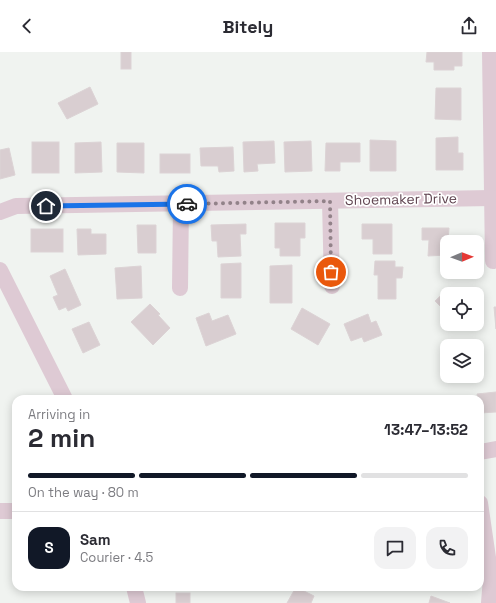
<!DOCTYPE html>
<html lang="en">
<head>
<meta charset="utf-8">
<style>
  body { margin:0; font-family:"Space Grotesk",sans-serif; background:#f2f2f3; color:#2b2b33; height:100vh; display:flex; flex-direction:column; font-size:15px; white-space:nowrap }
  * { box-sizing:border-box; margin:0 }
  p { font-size:13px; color:#7c7c81 }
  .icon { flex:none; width:22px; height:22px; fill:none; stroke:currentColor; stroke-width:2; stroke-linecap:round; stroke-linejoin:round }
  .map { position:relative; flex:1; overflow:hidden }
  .side { position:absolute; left:12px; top:343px; width:472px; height:196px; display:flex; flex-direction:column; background:#fff; border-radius:12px; box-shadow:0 2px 10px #0003 }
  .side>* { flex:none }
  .needle { width:26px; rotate:89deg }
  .buttons { position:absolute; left:440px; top:183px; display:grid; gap:8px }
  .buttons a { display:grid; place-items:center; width:44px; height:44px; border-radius:8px; background:#fff; box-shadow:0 2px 10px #0003; font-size:20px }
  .pin { position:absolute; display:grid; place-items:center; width:34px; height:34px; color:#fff; margin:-17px; border:2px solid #fff; border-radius:50%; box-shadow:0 1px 4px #0007 }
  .courier { position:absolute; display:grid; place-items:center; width:40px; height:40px; margin:-20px; border:3px solid #1a73e8; border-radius:50%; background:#fff; color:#222; box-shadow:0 1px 5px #0007 }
  .summary em { font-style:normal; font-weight:600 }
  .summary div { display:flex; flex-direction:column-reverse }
  .summary { display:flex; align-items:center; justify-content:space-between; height:68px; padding:0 16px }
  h1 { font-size:26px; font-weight:600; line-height:30px }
  .bar { display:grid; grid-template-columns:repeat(4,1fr); gap:6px 4px; align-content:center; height:48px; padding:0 16px }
  .bar i { height:5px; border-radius:3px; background:#e1e1e2 }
  .bar .active { background:#111827 }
  .bar p { grid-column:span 4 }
  .line { display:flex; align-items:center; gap:10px; padding:0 16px; border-top:1px solid #e1e1e2 }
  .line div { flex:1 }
  .round { display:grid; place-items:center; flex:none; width:42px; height:42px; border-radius:12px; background:#f2f2f3 }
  header { display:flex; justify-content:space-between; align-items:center; height:52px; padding:0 16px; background:#fff; font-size:18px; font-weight:600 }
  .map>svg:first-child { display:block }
  .building { fill:#d9ced1; stroke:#dcd3d5 }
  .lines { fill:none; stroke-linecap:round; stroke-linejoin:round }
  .minor { stroke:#decad4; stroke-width:16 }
  .done { stroke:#928289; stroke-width:4; stroke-dasharray:0 7.2 }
  .route { stroke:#1a73e8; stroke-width:5 }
  .labels { text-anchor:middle; stroke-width:3.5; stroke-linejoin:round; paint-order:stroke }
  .street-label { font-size:14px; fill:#604551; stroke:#fff }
</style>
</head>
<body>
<header><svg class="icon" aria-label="back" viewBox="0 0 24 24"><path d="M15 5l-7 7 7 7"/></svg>Bitely<svg class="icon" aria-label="share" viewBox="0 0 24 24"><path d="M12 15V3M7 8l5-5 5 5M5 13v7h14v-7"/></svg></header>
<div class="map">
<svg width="496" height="551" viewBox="0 0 496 551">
  <rect width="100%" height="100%" fill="#f0f3f0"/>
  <g class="building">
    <rect x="121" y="0" width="10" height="17"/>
    <polygon points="427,0 462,0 462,14 454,14 454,18 434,18 434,10 426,10"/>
    <polygon points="90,35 98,52 67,67 58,51"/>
    <polygon points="436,36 461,36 461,68 435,67"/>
    <polygon points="458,85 458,101 463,101 463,118 436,118 436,86"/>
    <polygon points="370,88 396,89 396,119 370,119"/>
    <polygon points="274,89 275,111 257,112 258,119 244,120 243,90"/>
    <polygon points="311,89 312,119 285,120 284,90"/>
    <rect x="32" y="90" width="27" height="31"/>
    <polygon points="101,90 102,120 75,121 75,91"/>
    <polygon points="117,91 144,91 144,121 117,120"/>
    <polygon points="326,91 360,91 360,110 340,110 340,119 325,119"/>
    <polygon points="233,95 234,119 219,120 218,114 201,114 200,96"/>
    <polygon points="9,96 15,123 0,127 0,98"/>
    <rect x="160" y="102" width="30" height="19"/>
    <polygon points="275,171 305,171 305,186 300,186 300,204 280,204 280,196 275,196"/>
    <polygon points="246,172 246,182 240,182 241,204 218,205 217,189 212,189 211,173"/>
    <polygon points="362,172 392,172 392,202 373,202 373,187 362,187"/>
    <polygon points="137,173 156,173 156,201 138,201"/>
    <polygon points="422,176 449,176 447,203 428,204 429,188 422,188"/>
    <rect x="31" y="177" width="32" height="23"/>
    <polygon points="77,177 91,177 91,182 106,182 106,202 78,203"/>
    <polygon points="375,209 395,209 395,215 403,215 402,226 396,226 396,247 378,247 378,223 374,223"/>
    <polygon points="241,211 241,246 221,246 221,212"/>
    <polygon points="292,213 292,251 270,251 270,214"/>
    <polygon points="141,214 142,246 117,247 115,216"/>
    <polygon points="65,217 81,253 68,259 66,255 59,258 53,245 58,243 50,224"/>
    <polygon points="450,235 458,242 447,242 447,261 435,249"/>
    <polygon points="150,252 160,262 158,263 170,276 153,293 131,270"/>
    <polygon points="494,255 496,255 496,277"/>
    <polygon points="302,256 330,272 318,293 291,277"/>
    <polygon points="209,261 212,269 228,263 236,282 206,294 196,266"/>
    <polygon points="368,262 371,271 376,269 382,283 364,290 362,285 351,289 344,272"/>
    <polygon points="89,270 100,293 83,301 72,277"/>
    <polygon points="496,340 496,360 480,361 480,347 478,347 477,342"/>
    <polygon points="427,345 462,346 462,347 427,347"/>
    <polygon points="296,535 314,544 311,551 287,551"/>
    <rect x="176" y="541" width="14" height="10"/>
    <polygon points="431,544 450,551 429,551"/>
  </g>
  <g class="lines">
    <g class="minor">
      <polyline points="490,0 493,209"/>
      <polyline points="330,149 332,234"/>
      <polyline points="0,160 16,154 492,146"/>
      <polyline points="0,218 65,347"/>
      <polyline points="180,236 181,152"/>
      <polyline points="480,400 496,397"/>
      <polyline points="480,451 491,526 489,551"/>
      <polyline points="0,459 16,459"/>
      <polyline points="134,535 138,551"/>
    </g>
  </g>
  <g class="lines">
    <polyline class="done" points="187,152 330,149 331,220"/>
    <polyline class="route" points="46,154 187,152"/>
  </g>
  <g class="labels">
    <g class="street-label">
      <text transform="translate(401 147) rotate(-1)" y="5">Shoemaker Drive</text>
    </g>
  </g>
</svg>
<div class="buttons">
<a><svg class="needle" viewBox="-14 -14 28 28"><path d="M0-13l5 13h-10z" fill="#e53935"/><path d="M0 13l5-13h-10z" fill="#7c7c81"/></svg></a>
<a><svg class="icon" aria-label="locate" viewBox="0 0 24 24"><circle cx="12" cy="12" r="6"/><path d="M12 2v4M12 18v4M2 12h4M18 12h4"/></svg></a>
<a><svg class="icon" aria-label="layers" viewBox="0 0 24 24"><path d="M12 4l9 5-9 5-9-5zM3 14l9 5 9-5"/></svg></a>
</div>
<div class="pin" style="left:331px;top:220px;background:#ea580c"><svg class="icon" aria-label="bag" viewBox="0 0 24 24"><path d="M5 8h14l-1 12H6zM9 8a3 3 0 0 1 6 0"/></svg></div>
<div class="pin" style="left:46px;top:154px;background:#1f2937"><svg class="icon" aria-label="home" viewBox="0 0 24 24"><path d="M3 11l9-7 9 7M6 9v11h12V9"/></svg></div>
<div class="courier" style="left:187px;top:152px"><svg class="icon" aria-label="car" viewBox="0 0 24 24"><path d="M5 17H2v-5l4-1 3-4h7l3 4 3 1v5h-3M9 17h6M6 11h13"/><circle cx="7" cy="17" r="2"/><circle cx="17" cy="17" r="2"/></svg></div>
<section class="side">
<div class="summary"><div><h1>2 min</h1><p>Arriving in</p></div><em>13:47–13:52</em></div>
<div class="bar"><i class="active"></i><i class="active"></i><i class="active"></i><i></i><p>On the way · 80 m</p></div>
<div class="line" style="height:72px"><b class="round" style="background:#111827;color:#fff">S</b><div><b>Sam</b><p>Courier · 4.5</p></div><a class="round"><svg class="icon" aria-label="chat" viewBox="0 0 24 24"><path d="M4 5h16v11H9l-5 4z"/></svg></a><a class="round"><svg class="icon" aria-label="phone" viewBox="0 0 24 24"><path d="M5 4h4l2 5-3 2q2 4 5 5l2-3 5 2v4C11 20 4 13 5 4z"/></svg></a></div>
</section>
</div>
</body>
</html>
